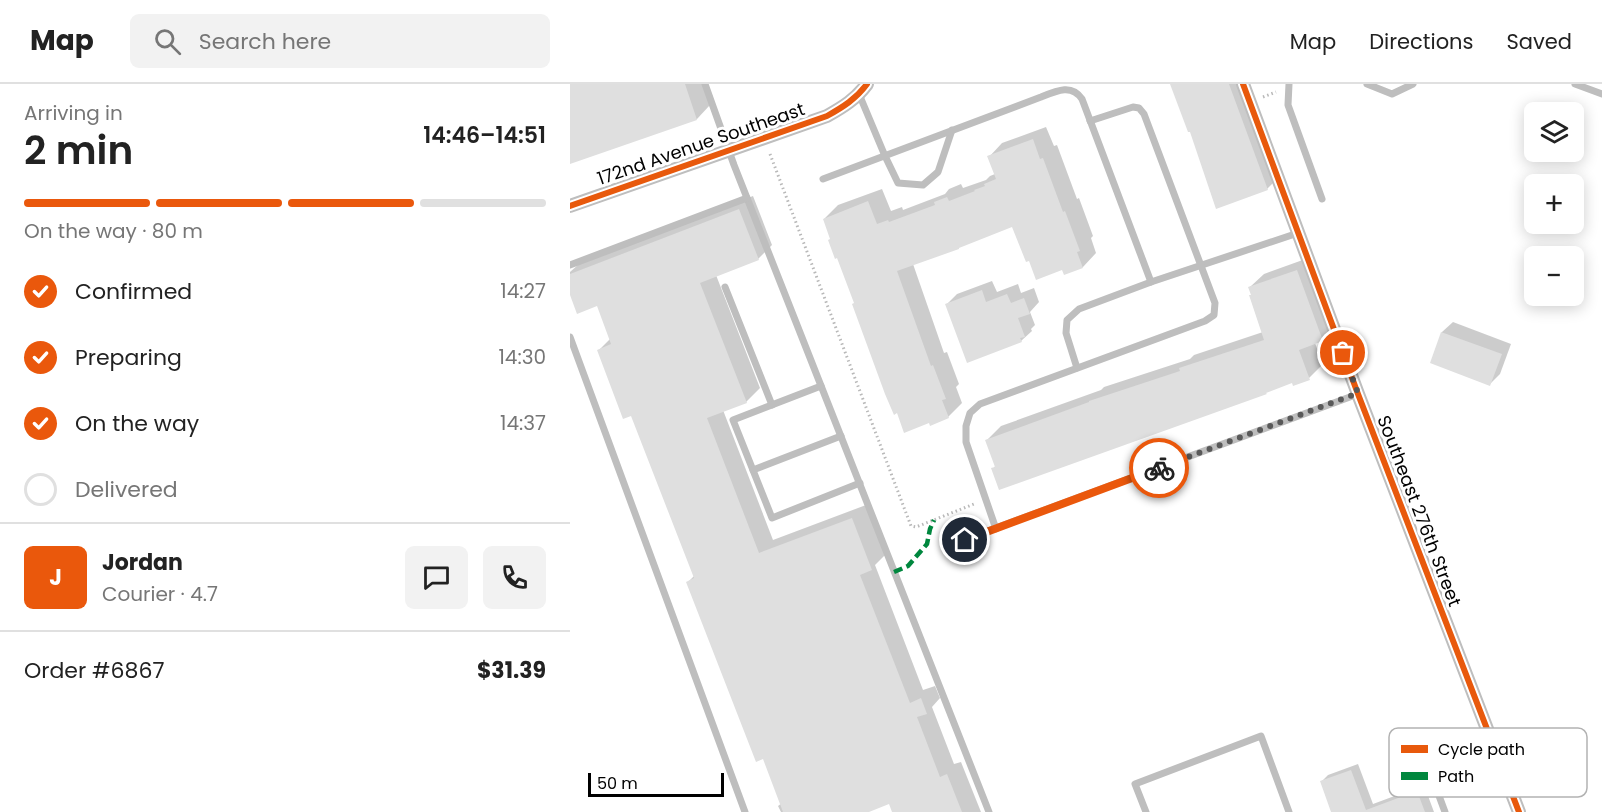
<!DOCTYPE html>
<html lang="en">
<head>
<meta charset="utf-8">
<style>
  body { margin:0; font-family:Poppins,sans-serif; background:#f2f2f2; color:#222; height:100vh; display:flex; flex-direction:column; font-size:22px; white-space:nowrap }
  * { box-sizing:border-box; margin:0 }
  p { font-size:20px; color:#767676 }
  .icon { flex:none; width:33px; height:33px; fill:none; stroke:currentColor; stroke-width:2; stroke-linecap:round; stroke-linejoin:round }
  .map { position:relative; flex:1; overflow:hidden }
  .details { display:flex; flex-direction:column; background:#fff; width:570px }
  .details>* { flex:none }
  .buttons { position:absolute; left:954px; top:18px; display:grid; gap:12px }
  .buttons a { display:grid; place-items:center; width:60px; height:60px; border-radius:9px; background:#fff; box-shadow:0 3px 15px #0003; font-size:30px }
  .scale { position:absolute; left:18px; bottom:15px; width:136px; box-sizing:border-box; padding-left:6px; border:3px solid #000; border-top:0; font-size:16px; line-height:21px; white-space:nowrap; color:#000; -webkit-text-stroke:4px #fff; paint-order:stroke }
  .pin { position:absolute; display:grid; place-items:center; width:51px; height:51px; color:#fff; margin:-26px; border:3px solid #fff; border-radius:50%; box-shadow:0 2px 6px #0007 }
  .courier { position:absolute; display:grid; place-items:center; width:60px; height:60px; margin:-30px; border:4px solid #ea580c; border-radius:50%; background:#fff; color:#222; box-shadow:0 2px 8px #0007 }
  .head em { font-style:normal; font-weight:600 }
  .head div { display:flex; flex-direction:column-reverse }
  .head { display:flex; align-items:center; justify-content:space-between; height:102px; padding:0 24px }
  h1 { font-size:39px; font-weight:600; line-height:45px }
  .bar { display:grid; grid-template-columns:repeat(4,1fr); gap:9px 6px; align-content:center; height:72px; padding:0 24px }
  .bar i { height:8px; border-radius:4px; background:#e0e0e0 }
  .bar .current { background:#ea580c }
  .bar p { grid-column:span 4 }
  .line { display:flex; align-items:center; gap:15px; padding:0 24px; border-top:2px solid #e0e0e0 }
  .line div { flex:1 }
  .round { display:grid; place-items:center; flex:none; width:63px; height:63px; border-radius:9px; background:#f2f2f2 }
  ol { padding:0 24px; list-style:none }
  li { display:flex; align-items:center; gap:18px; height:66px }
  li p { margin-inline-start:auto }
  li .icon { padding:6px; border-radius:50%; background:#ea580c; color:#fff; stroke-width:4 }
  li:last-child { color:#767676 }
  li i { width:33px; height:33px; border:3px solid #e0e0e0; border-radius:50% }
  header { display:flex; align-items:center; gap:36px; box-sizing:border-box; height:84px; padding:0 30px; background:#fff; border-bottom:2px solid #e0e0e0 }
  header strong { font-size:28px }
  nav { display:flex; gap:33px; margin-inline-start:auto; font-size:21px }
  .search { width:420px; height:54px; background:#f2f2f2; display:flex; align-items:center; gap:15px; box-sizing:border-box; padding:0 21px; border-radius:9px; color:#767676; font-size:22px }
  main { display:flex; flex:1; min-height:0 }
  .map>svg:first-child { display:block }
  .shadow { fill:#0003 }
  .building { fill:#dfdfdf }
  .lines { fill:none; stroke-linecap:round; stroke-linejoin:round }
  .path { stroke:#b9b9b9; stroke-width:3; stroke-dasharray:1.5 3; stroke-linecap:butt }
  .lane { stroke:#bebebe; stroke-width:7 }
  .street { stroke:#bebebe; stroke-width:14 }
  .quiet { stroke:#00873e; stroke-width:4.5; stroke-dasharray:9 4.5; stroke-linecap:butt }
  .cycleway-casing { stroke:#fff; stroke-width:10 }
  .cycleway { stroke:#e8590c; stroke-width:6 }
  .done { stroke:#595959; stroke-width:6; stroke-dasharray:0 10.8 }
  .route { stroke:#ea580c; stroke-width:8 }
  .labels { text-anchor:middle; stroke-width:6; stroke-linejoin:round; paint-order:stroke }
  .street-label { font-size:18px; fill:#000; stroke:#fff }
  .key { fill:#fff; stroke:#b2b2b2; stroke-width:1.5 }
  .key-label { font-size:16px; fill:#000 }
</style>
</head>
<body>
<header>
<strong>Map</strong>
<div class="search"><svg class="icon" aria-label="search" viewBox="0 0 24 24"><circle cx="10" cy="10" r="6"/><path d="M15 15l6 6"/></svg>Search here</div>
<nav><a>Map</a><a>Directions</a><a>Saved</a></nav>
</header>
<main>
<section class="details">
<div class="head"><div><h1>2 min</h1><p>Arriving in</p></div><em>14:46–14:51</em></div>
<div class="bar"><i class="current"></i><i class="current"></i><i class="current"></i><i></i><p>On the way · 80 m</p></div>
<ol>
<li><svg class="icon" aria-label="check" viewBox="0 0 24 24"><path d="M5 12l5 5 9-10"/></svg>Confirmed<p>14:27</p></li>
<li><svg class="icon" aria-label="check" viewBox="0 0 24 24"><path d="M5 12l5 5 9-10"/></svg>Preparing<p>14:30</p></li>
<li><svg class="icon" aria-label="check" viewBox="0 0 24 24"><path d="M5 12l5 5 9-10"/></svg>On the way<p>14:37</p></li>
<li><i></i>Delivered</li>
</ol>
<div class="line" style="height:108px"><b class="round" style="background:#ea580c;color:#fff">J</b><div><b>Jordan</b><p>Courier · 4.7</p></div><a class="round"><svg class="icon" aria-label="chat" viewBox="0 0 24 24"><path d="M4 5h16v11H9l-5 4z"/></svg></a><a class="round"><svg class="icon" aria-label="phone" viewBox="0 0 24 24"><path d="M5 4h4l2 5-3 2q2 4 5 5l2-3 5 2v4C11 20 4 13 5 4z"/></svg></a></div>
<div class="line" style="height:78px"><div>Order #6867</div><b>$31.39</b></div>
</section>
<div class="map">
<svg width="1032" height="728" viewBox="0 0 1032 728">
  <rect width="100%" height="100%" fill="#fff"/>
  <g class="shadow">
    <polygon points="0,0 133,0 140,21 127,35 6,77 0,76"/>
    <polygon points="601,0 678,0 711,91 697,105"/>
    <polygon points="476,43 484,62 487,61 507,115 509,114 523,152 521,154 526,169 513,183 495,189 493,184 443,141 343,180 374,269 377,268 389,300 386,303 392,319 378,333 360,338 328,327 254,135 268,121 312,105 321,127 332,123 333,126 375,110 379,105 391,100 393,104 416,96 420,92 425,90 419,73 432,59"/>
    <polygon points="183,112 202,161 188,175 146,191 190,304 176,318 153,326 203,456 296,421 315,471 305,481 353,606 365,602 370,614 362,623 384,680 391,678 411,728 324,728 320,718 295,728 211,728 208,722 212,719 194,673 118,498 125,491 62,330 28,267 41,254 27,220 0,206 0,188 9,180"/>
    <polygon points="741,173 766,242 752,256 745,259 753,280 739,294 723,298 423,385 426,381 417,356 431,342 531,306 534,303 620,275 624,271 693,248 680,203 694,190"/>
    <polygon points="422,197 427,208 448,200 451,209 464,204 469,218 460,228 465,241 461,245 462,247 451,257 377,220 387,210"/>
    <polygon points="883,238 941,260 930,290 920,300 861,278 872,248"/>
    <polygon points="788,680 803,720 854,701 864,728 762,728 751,698 758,691"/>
  </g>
  <g class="building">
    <polygon points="0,0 115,0 127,36 0,80"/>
    <polygon points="600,0 659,0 698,106 646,125 620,48 618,48"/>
    <polygon points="463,55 470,75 473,74 493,128 495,127 510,167 507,168 513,184 494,191 492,186 466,196 459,177 456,178 442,143 389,164 389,165 327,187 361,282 363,281 376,315 372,316 379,334 360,342 359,339 334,349 327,329 324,331 315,310 282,220 284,219 267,174 265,175 258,156 260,155 253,135 298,117 307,140 318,136 319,138 365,121 364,118 377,113 379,117 405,107 404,106 415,102 414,100 426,95 417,72"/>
    <polygon points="169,125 189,176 130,199 177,319 137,334 189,469 282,434 302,486 290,491 340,619 351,614 357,630 347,633 370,693 377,690 392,728 322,728 319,720 299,728 213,728 193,675 186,678 116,498 124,494 61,332 53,335 27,266 41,260 27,222 7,230 0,211 0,190"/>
    <polygon points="727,186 753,257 729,266 740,296 723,302 722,299 696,309 697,310 429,406 421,384 425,383 415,356 519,318 519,317 610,287 609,284 694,256 679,211 681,211 678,203"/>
    <polygon points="412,206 416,218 437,210 441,219 454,214 460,230 448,234 455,253 450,254 452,258 397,279 375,220"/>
    <polygon points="871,248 932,270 920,302 860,279"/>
    <polygon points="781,686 796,726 847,707 855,728 761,728 750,697"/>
  </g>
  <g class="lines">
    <g class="path">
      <polyline points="693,13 706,8"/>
      <polyline points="200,70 341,442 346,443 404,420"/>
    </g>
    <g class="lane">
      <polyline points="135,0 164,81 419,728"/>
      <polyline points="719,0 718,21 752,115"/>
      <polyline points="797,0 822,10 843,0"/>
      <polyline points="1005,0 1032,10"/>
      <polyline points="289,10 315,72 328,99 353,101 368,88 382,46"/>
      <path d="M253,95L471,13C488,6 502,0 512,15L581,198"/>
      <polyline points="0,181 177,114"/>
      <polyline points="155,203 202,321"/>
      <polyline points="0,253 175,728"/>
      <polyline points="507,284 496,249 497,236 509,225 581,198 728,149"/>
      <polyline points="251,302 163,336 202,434 290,399"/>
      <polyline points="183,386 271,352"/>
      <polyline points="426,445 396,358 396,342 400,329 410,320 635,237 644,231 645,219 574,30 569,24 563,23 520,37"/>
      <polyline points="380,461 788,310"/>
      <polyline points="576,728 565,700 691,652 719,728"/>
      <polyline points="875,728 865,701 929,677"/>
    </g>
    <g class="street">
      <polyline points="673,0 788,310 949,728"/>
      <path d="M0,122L257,32C273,23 286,15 297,0"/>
    </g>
    <polyline class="quiet" points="324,488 338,482 357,460 360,445 364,436"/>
    <defs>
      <g id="cycleway">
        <polyline points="673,0 788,310 949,728"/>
        <path d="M0,122L257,32C273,23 286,15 297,0"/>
      </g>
    </defs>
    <use href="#cycleway" class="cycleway-casing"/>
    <use href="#cycleway" class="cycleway"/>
  </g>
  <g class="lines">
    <polyline class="done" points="589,384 788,309 773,269"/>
    <polyline class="route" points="395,456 589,384"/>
  </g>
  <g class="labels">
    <g class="street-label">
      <text transform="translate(131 60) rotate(-19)" y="6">172nd Avenue Southeast</text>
      <text transform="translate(849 427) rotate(69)" y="6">Southeast 276th Street</text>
    </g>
  </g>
  <rect x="819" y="644" width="198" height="69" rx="9" class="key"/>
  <rect x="831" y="661" width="27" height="8" fill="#e8590c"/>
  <rect x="831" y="688" width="27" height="8" fill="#00873e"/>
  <g class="key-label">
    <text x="868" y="671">Cycle path</text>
    <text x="868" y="698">Path</text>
  </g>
</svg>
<div class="buttons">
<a><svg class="icon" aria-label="layers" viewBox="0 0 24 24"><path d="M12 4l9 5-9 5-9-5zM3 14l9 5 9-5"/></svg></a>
<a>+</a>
<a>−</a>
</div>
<div class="scale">50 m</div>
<div class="pin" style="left:773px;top:269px;background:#ea580c"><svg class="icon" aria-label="bag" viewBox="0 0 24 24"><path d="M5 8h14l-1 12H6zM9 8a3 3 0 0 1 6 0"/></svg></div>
<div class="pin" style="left:395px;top:456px;background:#1f2937"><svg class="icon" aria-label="home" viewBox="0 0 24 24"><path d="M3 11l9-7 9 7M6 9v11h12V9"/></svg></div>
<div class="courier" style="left:589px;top:384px"><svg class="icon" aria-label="bike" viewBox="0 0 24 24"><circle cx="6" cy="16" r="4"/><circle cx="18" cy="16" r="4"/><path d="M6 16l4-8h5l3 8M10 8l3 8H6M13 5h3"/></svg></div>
</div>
</main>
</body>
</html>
